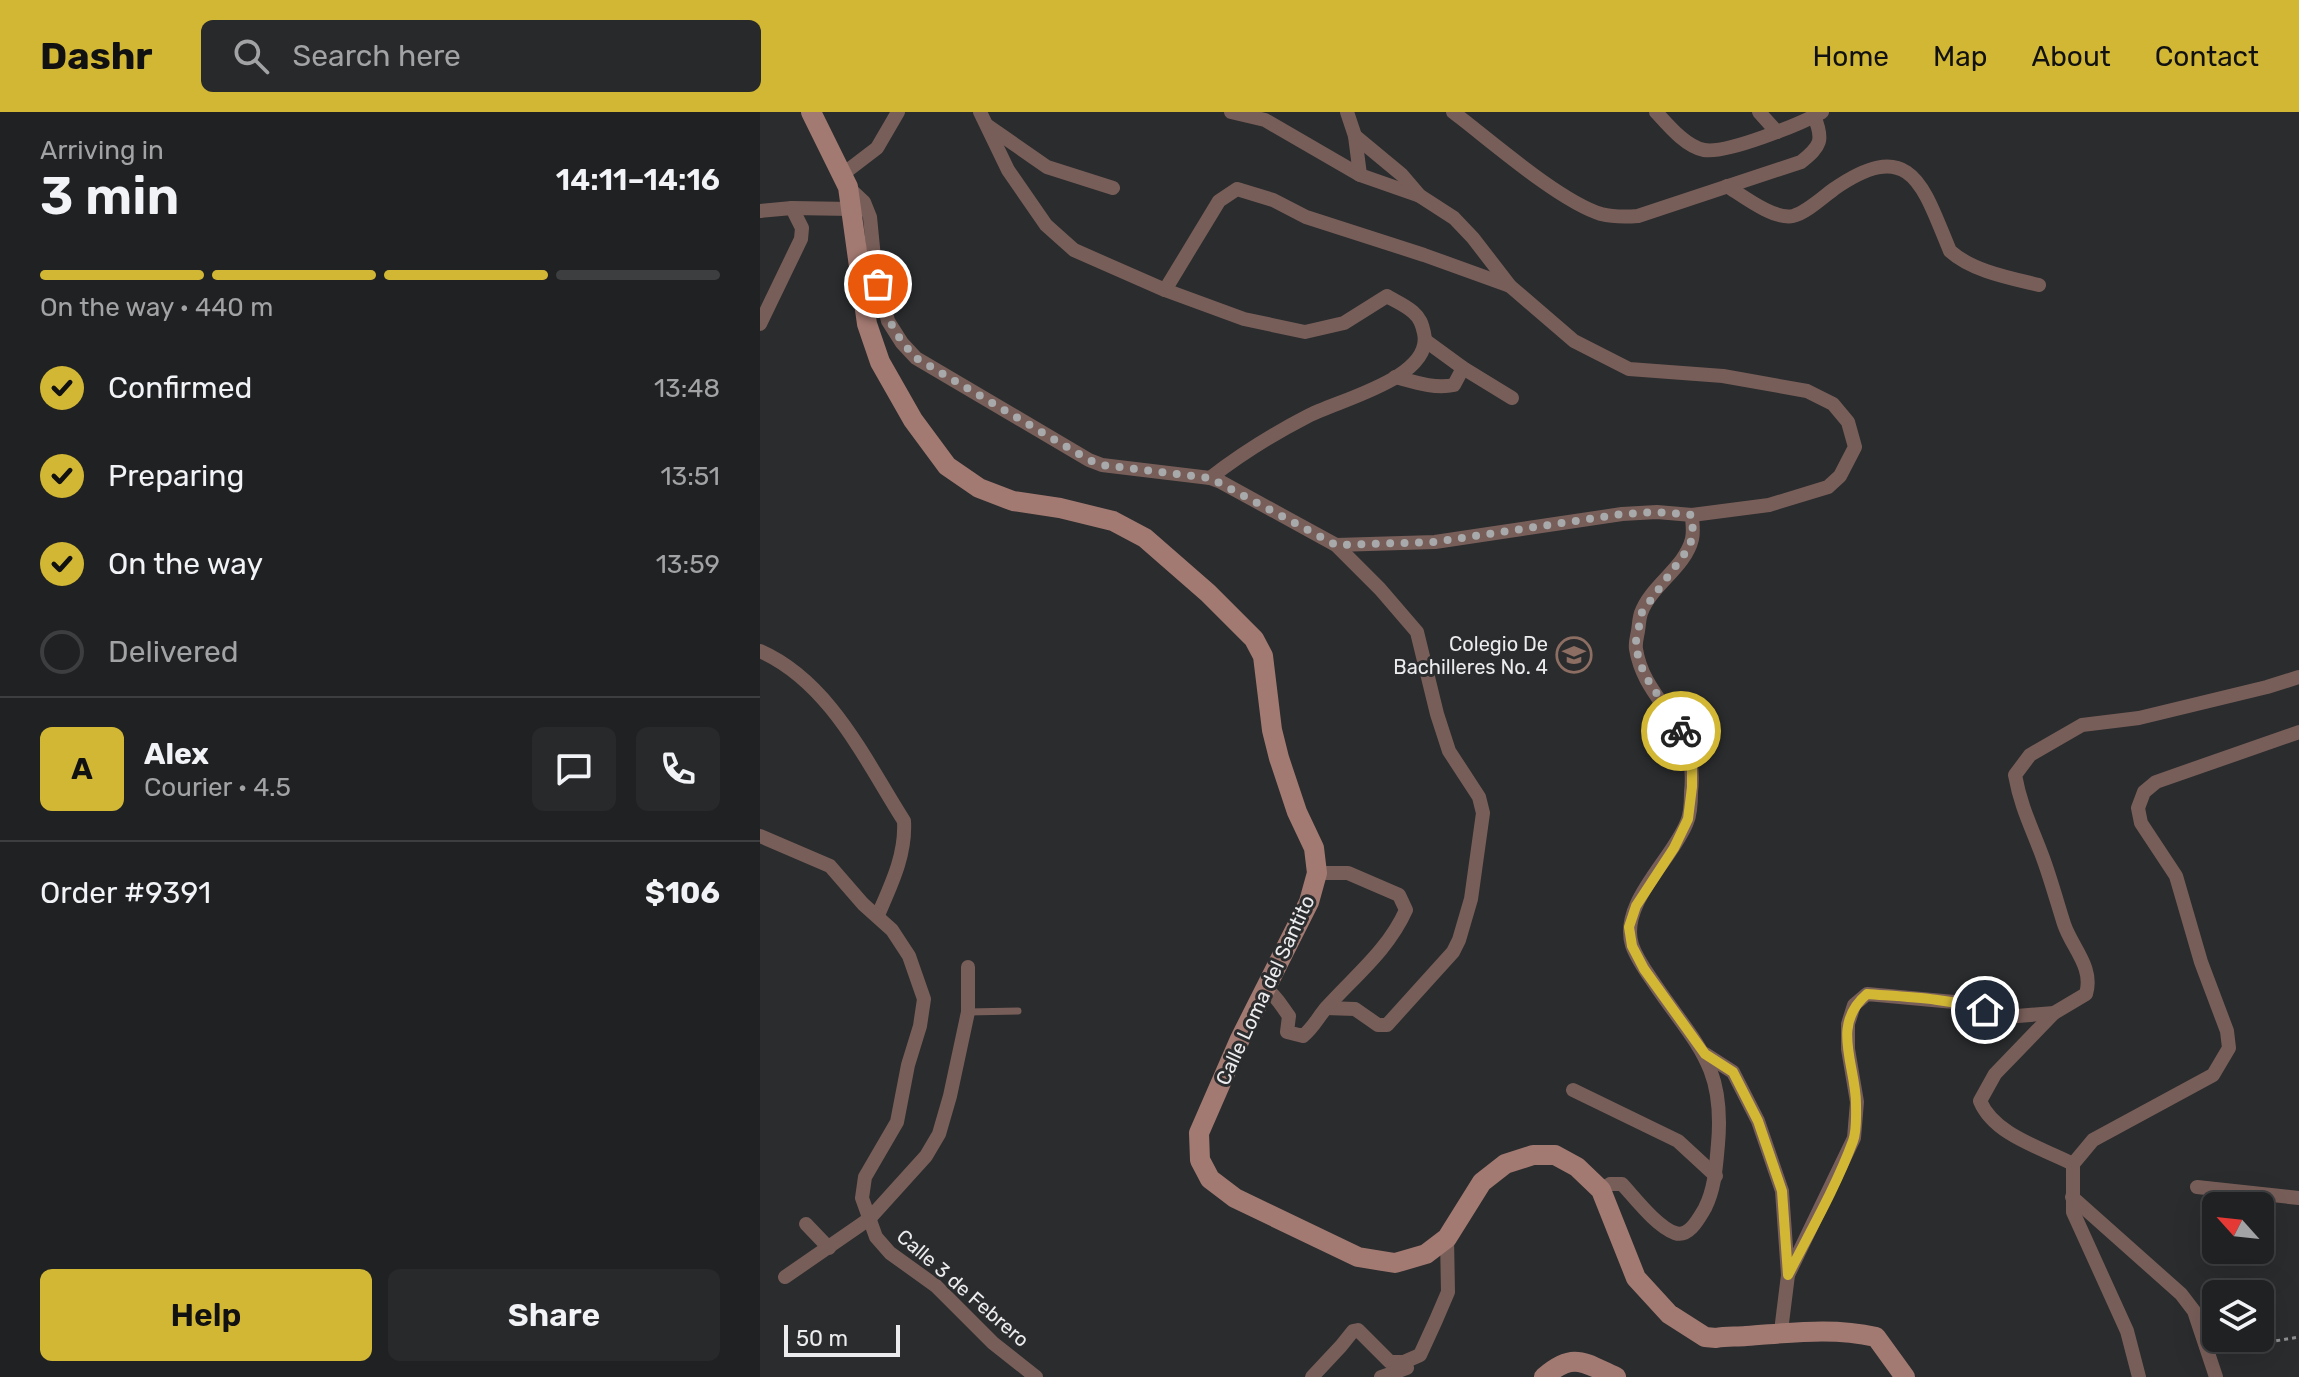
<!DOCTYPE html>
<html lang="en">
<head>
<meta charset="utf-8">
<style>
  body { margin:0; font-family:Rubik,sans-serif; background:#28292a; color:#f1f3f6; height:100vh; display:flex; flex-direction:column; font-size:30px; white-space:nowrap }
  * { box-sizing:border-box; margin:0 }
  p { font-size:26px; color:#a2a3a5 }
  .icon { flex:none; width:44px; height:44px; fill:none; stroke:currentColor; stroke-width:2; stroke-linecap:round; stroke-linejoin:round }
  .map { position:relative; flex:1; overflow:hidden }
  .panel { display:flex; flex-direction:column; background:#202122; width:760px }
  .panel>* { flex:none }
  .needle { width:52px; rotate:297deg }
  .controls { position:absolute; left:1442px; top:1080px; display:grid; gap:16px }
  .controls a { display:grid; place-items:center; width:72px; height:72px; border-radius:12px; background:#202122; box-shadow:0 8px 32px #0002,0 0 0 2px #3d3e40; font-size:40px }
  .scale { position:absolute; left:24px; bottom:20px; width:116px; box-sizing:border-box; padding-left:8px; border:4px solid #ececee; border-top:0; font-size:22px; line-height:28px; white-space:nowrap; color:#ececee; -webkit-text-stroke:6px #2b2c2e; paint-order:stroke }
  .pin { position:absolute; display:grid; place-items:center; width:68px; height:68px; color:#fff; margin:-34px; border:4px solid #fff; border-radius:50%; box-shadow:0 2px 8px #0007 }
  .courier { position:absolute; display:grid; place-items:center; width:80px; height:80px; margin:-40px; border:6px solid #d2b735; border-radius:50%; background:#fff; color:#222; box-shadow:0 2px 10px #0007 }
  .summary em { font-style:normal; font-weight:600 }
  .summary div { display:flex; flex-direction:column-reverse }
  .summary { display:flex; align-items:center; justify-content:space-between; height:136px; padding:0 40px }
  h1 { font-size:52px; font-weight:600; line-height:60px }
  .bar { display:grid; grid-template-columns:repeat(4,1fr); gap:12px 8px; align-content:center; height:96px; padding:0 40px }
  .bar i { height:10px; border-radius:6px; background:#3d3e40 }
  .bar .on { background:#d2b735 }
  .bar p { grid-column:span 4 }
  .line { display:flex; align-items:center; gap:20px; padding:0 40px; border-top:2px solid #3d3e40 }
  .line div { flex:1 }
  .round { display:grid; place-items:center; flex:none; width:84px; height:84px; border-radius:12px; background:#28292a }
  ol { padding:0 40px; list-style:none }
  li { display:flex; align-items:center; gap:24px; height:88px }
  li p { margin-inline-start:auto }
  li .icon { padding:8px; border-radius:50%; background:#d2b735; color:#111; stroke-width:4 }
  li:last-child { color:#a2a3a5 }
  li i { width:44px; height:44px; border:4px solid #3d3e40; border-radius:50% }
  .button { display:flex; gap:16px; margin-top:auto; padding:16px 40px }
  .button a { flex:1; height:92px; border-radius:12px; background:#d2b735; color:#111; font-size:32px; font-weight:600; line-height:92px; text-align:center }
  .button a+a { background:#28292a; color:#f1f3f6 }
  header { display:flex; align-items:center; gap:48px; box-sizing:border-box; height:112px; padding:0 40px; background:#d2b735; color:#111 }
  header strong { font-size:38px }
  nav { display:flex; gap:44px; margin-inline-start:auto; font-size:28px }
  .search { width:560px; height:72px; background:#28292a; display:flex; align-items:center; gap:20px; box-sizing:border-box; padding:0 28px; border-radius:12px; color:#a2a3a5; font-size:30px }
  main { display:flex; flex:1; min-height:0 }
  .map>svg:first-child { display:block }
  .lines { fill:none; stroke-linecap:round; stroke-linejoin:round }
  .path { stroke:#909092; stroke-width:3; stroke-dasharray:4 4; stroke-linecap:butt }
  .service { stroke:#785e59; stroke-width:7 }
  .minor { stroke:#785e59; stroke-width:14 }
  .secondary { stroke:#a37a72; stroke-width:20 }
  .done { stroke:#a8a9ab; stroke-width:8; stroke-dasharray:0 14.4 }
  .route { stroke:#d2b735; stroke-width:10 }
  .labels { text-anchor:middle; stroke-width:6; stroke-linejoin:round; paint-order:stroke }
  .poi-label { font-size:20px; fill:#ececee; stroke:#2b2c2e; text-anchor:end }
  .street-label { font-size:20px; fill:#ececee; stroke:#2b2c2e }
</style>
</head>
<body>
<header>
<strong>Dashr</strong>
<div class="search"><svg class="icon" aria-label="search" viewBox="0 0 24 24"><circle cx="10" cy="10" r="6"/><path d="M15 15l6 6"/></svg>Search here</div>
<nav><a>Home</a><a>Map</a><a>About</a><a>Contact</a></nav>
</header>
<main>
<section class="panel">
<div class="summary"><div><h1>3 min</h1><p>Arriving in</p></div><em>14:11–14:16</em></div>
<div class="bar"><i class="on"></i><i class="on"></i><i class="on"></i><i></i><p>On the way · 440 m</p></div>
<ol>
<li><svg class="icon" aria-label="check" viewBox="0 0 24 24"><path d="M5 12l5 5 9-10"/></svg>Confirmed<p>13:48</p></li>
<li><svg class="icon" aria-label="check" viewBox="0 0 24 24"><path d="M5 12l5 5 9-10"/></svg>Preparing<p>13:51</p></li>
<li><svg class="icon" aria-label="check" viewBox="0 0 24 24"><path d="M5 12l5 5 9-10"/></svg>On the way<p>13:59</p></li>
<li><i></i>Delivered</li>
</ol>
<div class="line" style="height:144px"><b class="round" style="background:#d2b735;color:#111">A</b><div><b>Alex</b><p>Courier · 4.5</p></div><a class="round"><svg class="icon" aria-label="chat" viewBox="0 0 24 24"><path d="M4 5h16v11H9l-5 4z"/></svg></a><a class="round"><svg class="icon" aria-label="phone" viewBox="0 0 24 24"><path d="M5 4h4l2 5-3 2q2 4 5 5l2-3 5 2v4C11 20 4 13 5 4z"/></svg></a></div>
<div class="line" style="height:104px"><div>Order #9391</div><b>$106</b></div>
<div class="button"><a>Help</a><a>Share</a></div>
</section>
<div class="map">
<svg width="1539" height="1265" viewBox="0 0 1539 1265">
  <rect width="100%" height="100%" fill="#2b2c2e"/>
  <g class="lines">
    <polyline class="path" points="1461,1238 1539,1225"/>
    <polyline class="service" points="208,900 258,899"/>
    <g class="minor">
      <path d="M220,0L248,58L286,113L314,138L405,178L484,207L545,220L584,211L627,184C635,189 645,193 653,200C660,206 662,212 664,221C674,266 578,288 548,304C513,322 481,342 450,366"/>
      <polyline points="471,0 505,8 600,63 660,84"/>
      <polyline points="587,0 595,24 600,63"/>
      <path d="M693,0C730,28 799,89 841,102C853,105 866,105 878,104L1041,50C1061,34 1064,28 1054,4"/>
      <path d="M896,0C908,13 926,35 944,38C967,42 1040,12 1062,0"/>
      <polyline points="999,0 1017,20"/>
      <polyline points="228,14 287,55 353,76"/>
      <polyline points="83,62 117,36 138,0"/>
      <path d="M967,74C983,84 1014,108 1033,104C1046,101 1063,85 1074,77C1152,23 1163,75 1190,139C1212,159 1250,166 1279,173"/>
      <polyline points="88,75 104,90 110,105 115,156 128,209 142,231 156,246 329,348 342,353 450,366 461,370 576,433 620,477 657,520 677,602 689,639 719,685 723,701 711,787 699,828 693,840 627,913 618,913 595,897 566,896"/>
      <polyline points="0,99 32,96 92,97"/>
      <polyline points="405,178 459,89 477,77 513,88 546,105 664,143 750,174"/>
      <polyline points="0,212 41,127 42,116 32,96"/>
      <polyline points="666,229 703,256 752,286"/>
      <path d="M635,265C654,270 674,277 694,273L703,256"/>
      <polyline points="576,433 675,430 862,402 897,400 932,403 1009,393 1068,375 1080,364 1095,335 1088,310 1073,292 1047,279 963,264 869,257 814,229 750,174 713,126 694,106 660,84 642,63 595,24"/>
      <path d="M0,539C70,570 105,648 144,709C146,743 131,773 118,803"/>
      <polyline points="0,724 70,754 103,792 132,818 149,844 164,887 160,914 148,953 137,1010 105,1065 102,1086 116,1125 130,1141 176,1174 233,1231 276,1265"/>
      <path d="M506,877C516,883 522,895 529,904L527,920L543,924C554,915 558,905 567,895C596,863 628,838 646,798L639,783L588,761H557"/>
      <path d="M1294,901L1235,962L1220,989C1234,1023 1282,1036 1313,1052"/>
      <polyline points="945,942 973,960 998,1009 1022,1079 1028,1163"/>
      <polyline points="813,978 918,1029 956,1064"/>
      <polyline points="1437,1075 1539,1086"/>
      <path d="M841,1078L850,1072H862C875,1086 897,1115 915,1121C929,1126 939,1106 945,1096C955,1076 956,1054 958,1032C965,954 937,934 896,874C888,862 877,848 872,833C859,791 913,747 927,710C931,701 931,689 931,680C939,609 885,593 876,537C875,531 877,525 878,519C879,513 879,507 881,501C891,473 925,456 932,427C934,419 932,410 932,403"/>
      <polyline points="1312,1085 1421,1182 1434,1199 1456,1265"/>
      <polyline points="46,1112 69,1136"/>
      <polyline points="25,1165 109,1107 166,1044 179,1022 190,984 208,900 208,855"/>
      <path d="M1021,1219L1028,1163L1094,1026L1097,990L1088,937V912L1094,893L1107,882L1205,891L1245,905L1294,901L1326,882C1334,855 1312,836 1304,812C1297,790 1291,768 1283,746C1272,716 1261,696 1255,663L1270,643L1322,613L1379,606L1507,575L1539,565"/>
      <polyline points="552,1265 581,1234 593,1219 598,1218 630,1250 644,1250 660,1243 676,1208 688,1180 687,1126"/>
      <polyline points="621,1265 647,1256 644,1250"/>
      <polyline points="1379,1265 1367,1219 1313,1100 1313,1052 1333,1028 1453,963 1469,936 1467,919 1441,850 1416,764 1381,711 1378,696 1384,680 1396,670 1539,620"/>
    </g>
    <g class="secondary">
      <path d="M51,0L88,75L107,212L120,250L153,308L187,354L219,376L253,389L300,396L353,409L385,426L448,481L494,527L503,544L512,618L519,646L537,700L554,736L557,761L549,790L480,927L439,1021L440,1048L450,1067L475,1086L598,1145L635,1151L666,1142L687,1126L722,1070L745,1052L773,1043H795L817,1055L841,1078L876,1166L909,1202L945,1225L956,1226C966,1224 976,1225 986,1224C1031,1221 1072,1215 1116,1225L1145,1265"/>
      <path d="M784,1265C814,1239 824,1251 856,1265"/>
    </g>
  </g>
  <g class="lines">
    <path class="done" d="M118,172C126,205 133,221 156,246L329,348L342,353L450,366L576,433L675,430L862,402L897,400L932,403L933,424L928,437L882,500L875,534L884,562L921,619"/>
    <path class="route" d="M921,619L932,646V675L928,707L914,736L876,794L869,815L872,834L884,857L945,942L973,960L998,1009L1022,1079L1028,1163C1050,1120 1076,1075 1093,1029C1097,1019 1096,1003 1096,992C1096,953 1070,913 1107,882C1147,885 1187,886 1225,898"/>
  </g>
  <defs>
    <symbol id="school-ring" viewBox="-11 -11 22 22"><circle r="9.5" fill="#2b2c2e" stroke="#8d6e63" stroke-width="1.5"/><path d="M0-5L7-2L0 1L-7-2ZM-4 1L0 2.5L4 1V4Q0 6-4 4Z" fill="#8d6e63"/></symbol>
  </defs>
  <g fill-rule="evenodd">
    <use href="#school-ring" x="794" y="523" width="40" height="40"/>
  </g>
  <g class="labels">
    <g class="poi-label">
      <text x="788" y="539">Colegio De<tspan x="788" dy="23">Bachilleres No. 4</tspan></text>
    </g>
    <g class="street-label">
      <text transform="translate(505 878) rotate(-65)" y="7">Calle Loma del Santito</text>
      <text transform="translate(203 1176) rotate(41)" y="7">Calle 3 de Febrero</text>
    </g>
  </g>
</svg>
<div class="controls">
<a><svg class="needle" viewBox="-14 -14 28 28"><path d="M0-13l5 13h-10z" fill="#e53935"/><path d="M0 13l5-13h-10z" fill="#a2a3a5"/></svg></a>
<a><svg class="icon" aria-label="layers" viewBox="0 0 24 24"><path d="M12 4l9 5-9 5-9-5zM3 14l9 5 9-5"/></svg></a>
</div>
<div class="scale">50 m</div>
<div class="pin" style="left:118px;top:172px;background:#ea580c"><svg class="icon" aria-label="bag" viewBox="0 0 24 24"><path d="M5 8h14l-1 12H6zM9 8a3 3 0 0 1 6 0"/></svg></div>
<div class="pin" style="left:1225px;top:898px;background:#1f2937"><svg class="icon" aria-label="home" viewBox="0 0 24 24"><path d="M3 11l9-7 9 7M6 9v11h12V9"/></svg></div>
<div class="courier" style="left:921px;top:619px"><svg class="icon" aria-label="bike" viewBox="0 0 24 24"><circle cx="6" cy="16" r="4"/><circle cx="18" cy="16" r="4"/><path d="M6 16l4-8h5l3 8M10 8l3 8H6M13 5h3"/></svg></div>
</div>
</main>
</body>
</html>
